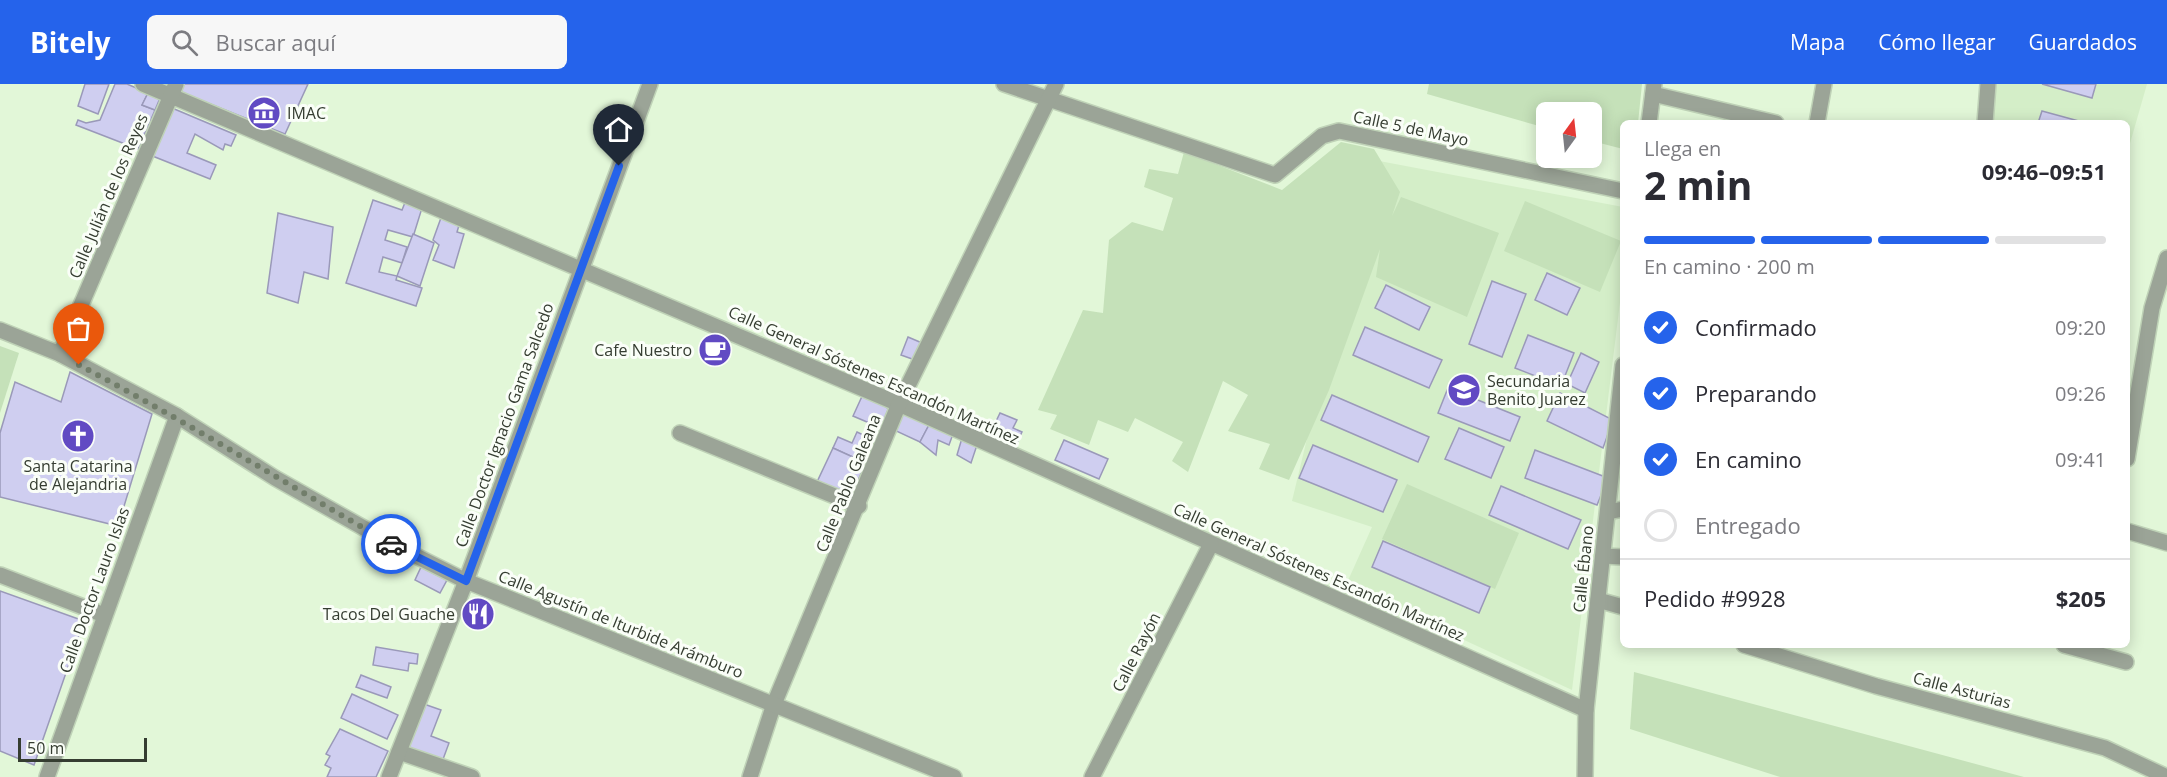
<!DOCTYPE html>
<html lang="es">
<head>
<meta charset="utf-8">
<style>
  body { margin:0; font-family:"Open Sans",sans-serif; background:#f7f7f7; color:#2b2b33; height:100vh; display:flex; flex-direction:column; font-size:22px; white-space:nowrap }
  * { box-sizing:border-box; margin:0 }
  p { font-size:20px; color:#7c7c81 }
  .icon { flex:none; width:33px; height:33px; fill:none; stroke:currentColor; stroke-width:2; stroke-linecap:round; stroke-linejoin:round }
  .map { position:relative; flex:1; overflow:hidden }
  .panel { position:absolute; left:1620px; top:36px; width:510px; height:528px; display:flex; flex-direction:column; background:#fff; border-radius:9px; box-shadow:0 3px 15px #0003 }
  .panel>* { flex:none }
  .needle { width:39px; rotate:15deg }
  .buttons { position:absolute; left:1536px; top:18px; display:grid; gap:12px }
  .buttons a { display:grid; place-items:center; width:66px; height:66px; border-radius:9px; background:#fff; box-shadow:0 3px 15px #0003; font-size:30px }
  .scale { position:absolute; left:18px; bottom:15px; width:129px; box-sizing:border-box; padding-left:6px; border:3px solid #353d31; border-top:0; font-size:16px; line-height:21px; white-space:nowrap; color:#353d31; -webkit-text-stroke:4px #fafef8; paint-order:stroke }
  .pin { position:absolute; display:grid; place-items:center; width:51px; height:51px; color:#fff; margin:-62px -26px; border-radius:50% 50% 50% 0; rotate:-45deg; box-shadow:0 0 6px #0007 }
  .pin .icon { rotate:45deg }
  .courier { position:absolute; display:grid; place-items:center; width:60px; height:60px; margin:-30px; border:4px solid #2563eb; border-radius:50%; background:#fff; color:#222; box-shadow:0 2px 8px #0007 }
  .head em { font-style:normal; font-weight:700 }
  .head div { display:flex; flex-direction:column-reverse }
  .head { display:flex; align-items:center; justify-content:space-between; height:102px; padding:0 24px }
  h1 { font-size:39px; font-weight:700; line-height:45px }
  .bar { display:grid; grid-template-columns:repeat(4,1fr); gap:9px 6px; align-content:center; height:72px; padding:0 24px }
  .bar i { height:8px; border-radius:4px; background:#e1e1e2 }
  .bar .current { background:#2563eb }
  .bar p { grid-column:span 4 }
  .line { display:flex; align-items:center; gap:15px; padding:0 24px; border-top:2px solid #e1e1e2 }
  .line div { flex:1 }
  ol { padding:0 24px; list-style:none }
  li { display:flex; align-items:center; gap:18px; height:66px }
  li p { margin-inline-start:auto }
  li .icon { padding:6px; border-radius:50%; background:#2563eb; color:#fff; stroke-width:4 }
  li:last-child { color:#7c7c81 }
  li i { width:33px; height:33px; border:3px solid #e1e1e2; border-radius:50% }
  header { display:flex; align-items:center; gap:36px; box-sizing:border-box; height:84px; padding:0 30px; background:#2563eb; color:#fff }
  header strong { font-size:28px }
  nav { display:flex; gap:33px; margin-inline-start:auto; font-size:21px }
  .search { width:420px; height:54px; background:#f7f7f7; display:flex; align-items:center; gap:15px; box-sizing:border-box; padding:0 21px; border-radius:9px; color:#7c7c81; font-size:22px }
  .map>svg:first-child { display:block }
  .built { fill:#d4eec8 }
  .green { fill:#c5e1b9 }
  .building { fill:#cfcef0; stroke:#9a99b9; stroke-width:1.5 }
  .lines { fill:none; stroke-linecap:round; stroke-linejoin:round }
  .minor-casing { stroke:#bfd2b7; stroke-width:18 }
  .tertiary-casing { stroke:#bfd2b7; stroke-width:18 }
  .minor { stroke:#9ba497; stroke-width:15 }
  .tertiary { stroke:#9ba497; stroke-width:15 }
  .done { stroke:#727e6b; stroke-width:6; stroke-dasharray:0 10.8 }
  .route { stroke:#2563eb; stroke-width:8 }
  .labels { text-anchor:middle; stroke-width:6; stroke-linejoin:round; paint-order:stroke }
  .poi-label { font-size:16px; fill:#353d31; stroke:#fafef8; text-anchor:start }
  .street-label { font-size:16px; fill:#353d31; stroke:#fafef8 }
</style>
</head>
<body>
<header>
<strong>Bitely</strong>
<div class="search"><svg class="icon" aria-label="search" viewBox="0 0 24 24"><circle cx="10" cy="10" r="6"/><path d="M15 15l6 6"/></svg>Buscar aquí</div>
<nav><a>Mapa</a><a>Cómo llegar</a><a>Guardados</a></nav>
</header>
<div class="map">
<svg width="2167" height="693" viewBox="0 0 2167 693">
  <rect width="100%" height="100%" fill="#e2f7d8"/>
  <g class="built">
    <polygon points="1988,0 2147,0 2127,70 2127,39 1983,39"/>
    <polygon points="1374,76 1623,123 1623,194 1572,606 1346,501 1372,443 1292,417"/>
  </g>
  <g class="green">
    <polygon points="1429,0 1642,0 1638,39 1623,39 1623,65 1592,57 1592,28 1546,28 1546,44 1427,10"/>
    <polygon points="1341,58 1374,65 1400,108 1392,132 1401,113 1499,149 1467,233 1376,193 1380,165 1329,306 1289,396 1259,385 1270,360 1228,347 1248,311 1223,297 1188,388 1172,377 1183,358 1135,334 1128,348 1098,336 1089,361 1050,345 1057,331 1038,326 1083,226 1103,229 1109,156 1132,138 1163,147 1173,114 1144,103 1149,85 1178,90 1184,68 1282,106"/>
    <polygon points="1525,117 1621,157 1600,208 1504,167"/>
    <polygon points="0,262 19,269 0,329"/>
    <polygon points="1407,400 1519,449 1495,505 1382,455"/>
    <polygon points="1634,588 2024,693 1780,693 1630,645"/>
  </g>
  <g class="building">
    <polygon points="85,0 109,0 98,30 78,22"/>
    <polygon points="115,0 127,0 148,9 142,21 155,26 138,65 76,41 78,36 86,39 100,36"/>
    <polygon points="183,0 308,0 285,50 180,8"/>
    <polygon points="2042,0 2096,0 2092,14"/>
    <polygon points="148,9 160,14 155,26 142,21"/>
    <polygon points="172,24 236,51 231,62 225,60 223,66 195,50 187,69 216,81 210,95 150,71"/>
    <polygon points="2042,27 2086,39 2038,39"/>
    <polygon points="373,116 402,126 406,116 422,124 413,153 388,146 385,156 407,163 402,179 383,173 379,188 397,192 396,196 422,204 416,222 346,199"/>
    <polygon points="278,129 333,143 328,195 304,188 298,219 267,209"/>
    <polygon points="442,131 460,138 457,148 464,150 454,184 433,176 439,161 433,156"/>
    <polygon points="413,150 434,159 420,202 397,192"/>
    <polygon points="1547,189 1580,204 1567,231 1535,216"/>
    <polygon points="1492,197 1526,210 1502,273 1469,260"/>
    <polygon points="1386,201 1430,223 1419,246 1375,224"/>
    <polygon points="1365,243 1442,276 1429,304 1353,271"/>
    <polygon points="1528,251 1574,269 1561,302 1515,284"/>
    <polygon points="908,253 922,259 915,276 901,271"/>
    <polygon points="1581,269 1599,278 1585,309 1567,300"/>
    <polygon points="70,288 152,330 118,442 0,413 0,349 15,298 61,318"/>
    <polygon points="1448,304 1520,333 1510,357 1438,329"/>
    <polygon points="864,308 885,317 888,326 881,344 853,332"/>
    <polygon points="1560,309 1613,336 1603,364 1547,337"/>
    <polygon points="1332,311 1429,353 1418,378 1321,336"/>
    <polygon points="906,328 930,339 920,358 894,346 901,330"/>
    <polygon points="1000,329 1017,336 1013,344 1022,348 1016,361 991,348"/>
    <polygon points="930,339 953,350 949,361 938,356 936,371 920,358"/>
    <polygon points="1459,344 1504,363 1491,394 1445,375"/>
    <polygon points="857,348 876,357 866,379 833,364 838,353 852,359"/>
    <polygon points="962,354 977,361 971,379 957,371"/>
    <polygon points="1064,356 1108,375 1099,395 1055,376"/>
    <polygon points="1313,361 1397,396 1383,428 1299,394"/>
    <polygon points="833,364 866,379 850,414 817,398"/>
    <polygon points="1535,366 1608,394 1597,421 1525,394"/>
    <polygon points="1501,402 1581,436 1568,465 1489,431"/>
    <polygon points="1383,457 1490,503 1479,529 1372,483"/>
    <polygon points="421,483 447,496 440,509 415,496"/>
    <polygon points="0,507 84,537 34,681 0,667"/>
    <polygon points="376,563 418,570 417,580 409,579 408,587 373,581"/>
    <polygon points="361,591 391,603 387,614 356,603"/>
    <polygon points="352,610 398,631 387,655 341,634"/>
    <polygon points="421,619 441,626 431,652 449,659 442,678 403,663"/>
    <polygon points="340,645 388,667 376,693 327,693 331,684 325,681 330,672 326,670"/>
  </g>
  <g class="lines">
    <defs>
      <g id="minor">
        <polyline points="143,0 899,320 1586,626"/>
        <polyline points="1004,0 1275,91 1322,52 1339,47 1623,107"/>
        <polyline points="1653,10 1776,39"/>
        <polyline points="1817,39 1824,0"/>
        <polyline points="1985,39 1988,0"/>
        <polyline points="680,349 859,422"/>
        <polyline points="2127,375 2152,224 2167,174"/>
        <polyline points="1608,428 1623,425"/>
        <polyline points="2127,447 2167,459"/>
        <polyline points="1603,472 1623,473"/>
        <polyline points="0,491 104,531"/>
        <polyline points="1598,516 1623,523"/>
        <polyline points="1744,561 1876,602 2105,664 2167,693"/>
        <polyline points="2064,561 2126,578"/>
        <polyline points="399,668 472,693"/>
        <polyline points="47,693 177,332"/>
        <polyline points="389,693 466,497 650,0"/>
        <polyline points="750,693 774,620 899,320 1056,0"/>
        <polyline points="1092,693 1211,460"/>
      </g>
      <g id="tertiary">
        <polyline points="1649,39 1654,0"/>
        <polyline points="0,246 60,270 177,332 275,394 394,461 466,497 954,693"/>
        <polyline points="60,270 176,0"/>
        <polyline points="1585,693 1586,626 1623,281"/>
      </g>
    </defs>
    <use href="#minor" class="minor-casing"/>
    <use href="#tertiary" class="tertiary-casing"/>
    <use href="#minor" class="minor"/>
    <use href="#tertiary" class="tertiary"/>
  </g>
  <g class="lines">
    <path class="done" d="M79,281C185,337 287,400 391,460"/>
    <polyline class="route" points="391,460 466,497 619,82"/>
  </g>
  <defs>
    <symbol id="museum-disc" viewBox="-11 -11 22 22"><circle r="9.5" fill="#614ac3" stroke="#fafef8"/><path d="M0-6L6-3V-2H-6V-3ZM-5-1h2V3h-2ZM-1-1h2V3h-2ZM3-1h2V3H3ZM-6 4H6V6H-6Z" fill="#fff"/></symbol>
    <symbol id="cafe-disc" viewBox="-11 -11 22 22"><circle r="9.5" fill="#614ac3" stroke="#fafef8"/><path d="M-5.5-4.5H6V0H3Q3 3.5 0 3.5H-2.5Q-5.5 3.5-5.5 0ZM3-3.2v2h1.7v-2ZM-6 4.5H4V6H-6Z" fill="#fff"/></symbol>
    <symbol id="school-disc" viewBox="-11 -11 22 22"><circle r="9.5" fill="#614ac3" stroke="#fafef8"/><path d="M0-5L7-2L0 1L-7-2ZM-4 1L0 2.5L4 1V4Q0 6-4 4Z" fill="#fff"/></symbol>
    <symbol id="church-disc" viewBox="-11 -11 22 22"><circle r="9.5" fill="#614ac3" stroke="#fafef8"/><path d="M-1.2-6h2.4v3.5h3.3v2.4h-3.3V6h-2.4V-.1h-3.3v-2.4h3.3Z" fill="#fff"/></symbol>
    <symbol id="restaurant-disc" viewBox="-11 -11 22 22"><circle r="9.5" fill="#614ac3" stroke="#fafef8"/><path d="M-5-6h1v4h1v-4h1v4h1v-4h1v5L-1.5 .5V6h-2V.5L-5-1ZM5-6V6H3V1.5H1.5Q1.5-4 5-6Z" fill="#fff"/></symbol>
  </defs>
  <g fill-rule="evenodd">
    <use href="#museum-disc" x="245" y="10" width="38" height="38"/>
    <use href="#cafe-disc" x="696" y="247" width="38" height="38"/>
    <use href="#school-disc" x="1445" y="287" width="38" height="38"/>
    <use href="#church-disc" x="59" y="333" width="38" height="38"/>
    <use href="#restaurant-disc" x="459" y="511" width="38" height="38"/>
  </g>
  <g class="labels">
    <g class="poi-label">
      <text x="287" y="35">IMAC</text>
      <text x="692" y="272" text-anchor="end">Cafe Nuestro</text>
      <text x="1487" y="303">Secundaria<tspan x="1487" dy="18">Benito Juarez</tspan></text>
      <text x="78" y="388" text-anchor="middle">Santa Catarina<tspan x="78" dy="18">de Alejandria</tspan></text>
      <text x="455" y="536" text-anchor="end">Tacos Del Guache</text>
    </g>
    <g class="street-label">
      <text transform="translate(1411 44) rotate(12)" y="6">Calle 5 de Mayo</text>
      <text transform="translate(108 112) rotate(-67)" y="6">Calle Julián de los Reyes</text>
      <text transform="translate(874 291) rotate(24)" y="6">Calle General Sóstenes Escandón Martínez</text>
      <text transform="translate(504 341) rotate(-70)" y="6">Calle Doctor Ignacio Gama Salcedo</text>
      <text transform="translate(848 399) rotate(-68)" y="6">Calle Pablo Galeana</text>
      <text transform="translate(1583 485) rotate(-84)" y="6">Calle Ébano</text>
      <text transform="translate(1319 488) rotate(24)" y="6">Calle General Sóstenes Escandón Martínez</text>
      <text transform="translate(94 506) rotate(-70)" y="6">Calle Doctor Lauro Islas</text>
      <text transform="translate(621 540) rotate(22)" y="6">Calle Agustín de Iturbide Arámburo</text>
      <text transform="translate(1136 568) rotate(-63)" y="6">Calle Rayón</text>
      <text transform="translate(1962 606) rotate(15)" y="6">Calle Asturias</text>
    </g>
  </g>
</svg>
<div class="buttons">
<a><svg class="needle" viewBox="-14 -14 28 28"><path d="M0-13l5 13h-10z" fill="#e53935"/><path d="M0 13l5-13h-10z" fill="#7c7c81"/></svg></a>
</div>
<div class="scale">50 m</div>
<div class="pin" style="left:79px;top:281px;background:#ea580c"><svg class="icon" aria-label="bag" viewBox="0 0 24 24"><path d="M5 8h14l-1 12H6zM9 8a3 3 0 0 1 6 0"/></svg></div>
<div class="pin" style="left:619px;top:82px;background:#1f2937"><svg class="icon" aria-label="home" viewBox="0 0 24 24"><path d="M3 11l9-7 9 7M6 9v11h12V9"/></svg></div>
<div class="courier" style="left:391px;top:460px"><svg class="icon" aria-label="car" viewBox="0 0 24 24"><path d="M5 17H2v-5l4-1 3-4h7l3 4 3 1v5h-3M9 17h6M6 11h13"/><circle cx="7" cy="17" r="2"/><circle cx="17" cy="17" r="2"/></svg></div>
<section class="panel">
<div class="head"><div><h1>2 min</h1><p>Llega en</p></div><em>09:46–09:51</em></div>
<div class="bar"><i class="current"></i><i class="current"></i><i class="current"></i><i></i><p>En camino · 200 m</p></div>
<ol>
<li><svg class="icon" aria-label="check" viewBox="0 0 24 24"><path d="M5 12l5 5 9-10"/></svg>Confirmado<p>09:20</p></li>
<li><svg class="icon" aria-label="check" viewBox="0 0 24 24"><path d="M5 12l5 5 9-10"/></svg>Preparando<p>09:26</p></li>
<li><svg class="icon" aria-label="check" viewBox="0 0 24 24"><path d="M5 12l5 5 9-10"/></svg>En camino<p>09:41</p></li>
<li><i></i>Entregado</li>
</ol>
<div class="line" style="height:78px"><div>Pedido #9928</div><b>$205</b></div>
</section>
</div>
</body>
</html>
